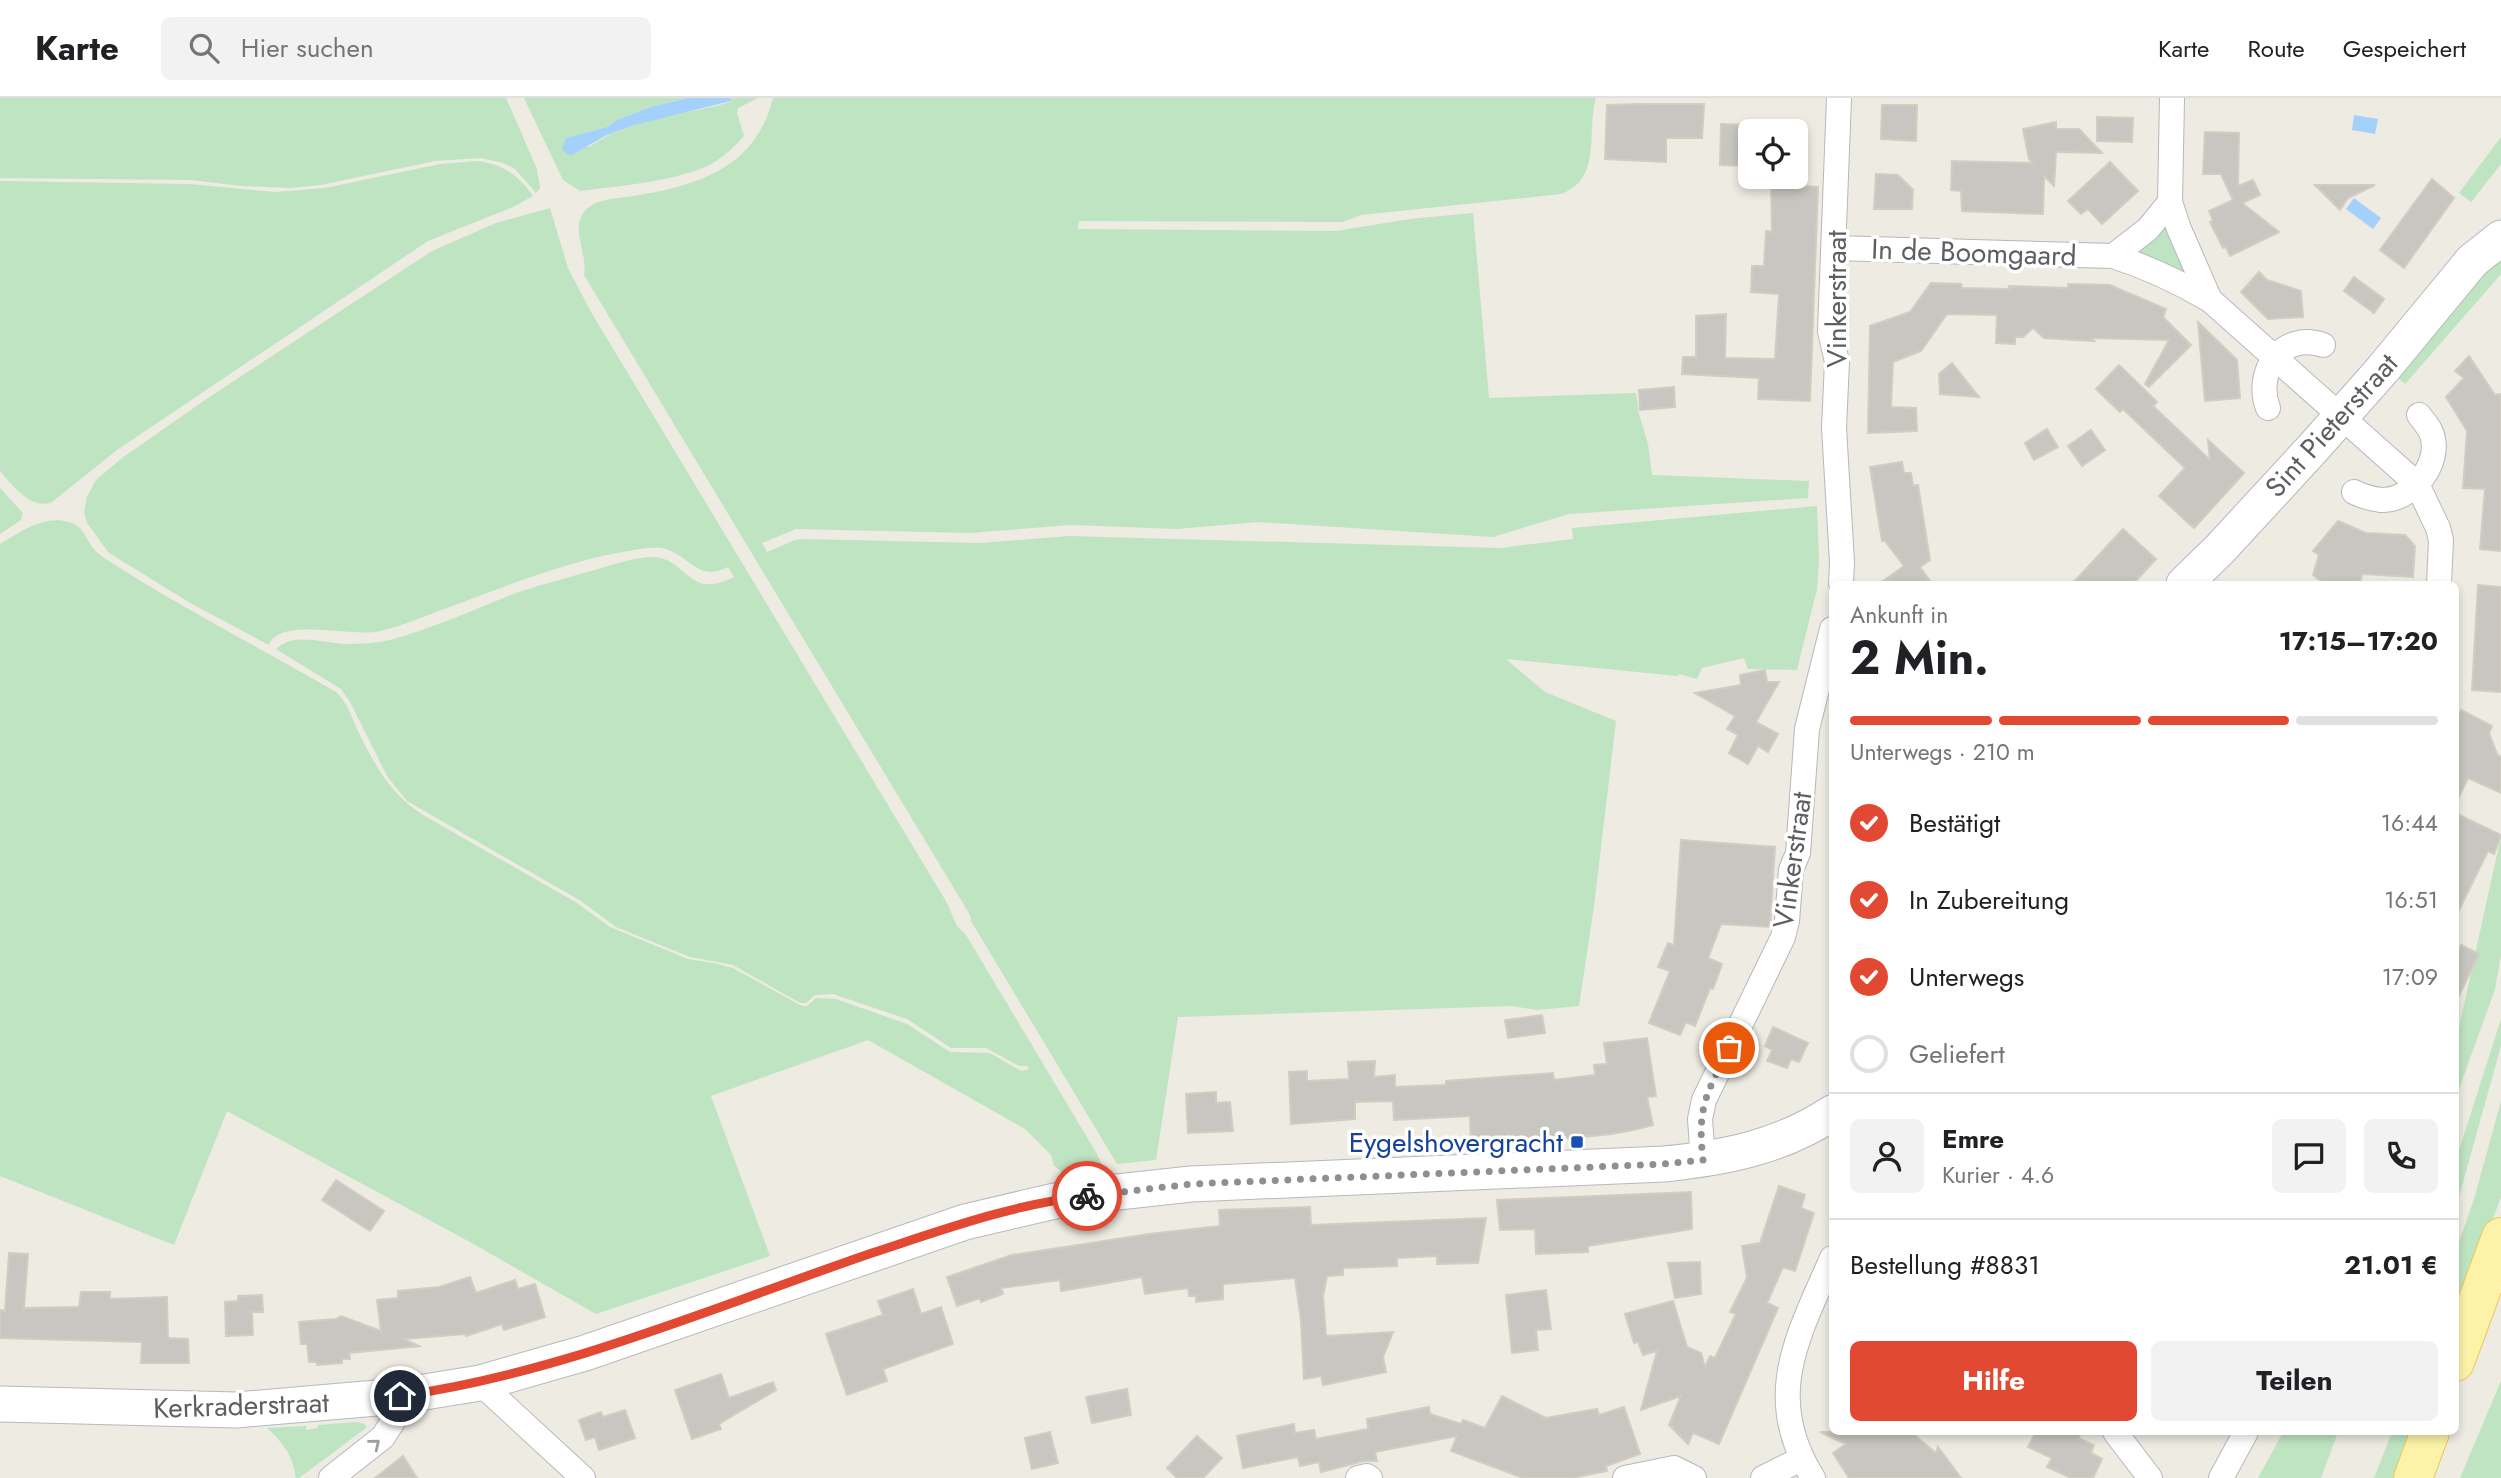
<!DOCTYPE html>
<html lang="de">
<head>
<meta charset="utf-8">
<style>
  body { margin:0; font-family:Jost,sans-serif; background:#f2f2f2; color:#202124; height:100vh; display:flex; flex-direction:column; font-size:26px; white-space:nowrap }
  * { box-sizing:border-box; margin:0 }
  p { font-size:23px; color:#757577 }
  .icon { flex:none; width:38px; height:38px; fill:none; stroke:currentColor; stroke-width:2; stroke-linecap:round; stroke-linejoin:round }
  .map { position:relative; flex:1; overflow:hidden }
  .side { position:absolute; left:1829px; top:483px; width:630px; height:854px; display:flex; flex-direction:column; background:#fff; border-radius:10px; box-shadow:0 4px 10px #0003 }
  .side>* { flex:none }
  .fabs { position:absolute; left:1738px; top:21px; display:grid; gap:14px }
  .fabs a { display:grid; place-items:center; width:70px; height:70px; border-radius:10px; background:#fff; box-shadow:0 4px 10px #0003; font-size:35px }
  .pin { position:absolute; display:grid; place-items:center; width:60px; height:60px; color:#fff; margin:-30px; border:4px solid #fff; border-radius:50%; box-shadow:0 2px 7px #0007 }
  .courier { position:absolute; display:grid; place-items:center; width:70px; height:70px; margin:-35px; border:5px solid #e24933; border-radius:50%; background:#fff; color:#222; box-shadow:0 2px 9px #0007 }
  .head em { font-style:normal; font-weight:700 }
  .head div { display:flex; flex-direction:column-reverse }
  .head { display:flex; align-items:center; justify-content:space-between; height:119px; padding:0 21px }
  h1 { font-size:46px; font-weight:700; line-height:52px }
  .bar { display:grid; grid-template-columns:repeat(4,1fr); gap:10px 7px; align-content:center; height:84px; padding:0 21px }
  .bar i { height:9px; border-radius:5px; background:#e0e0e0 }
  .bar .selected { background:#e24933 }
  .bar p { grid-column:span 4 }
  .line { display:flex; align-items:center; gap:18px; padding:0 21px; border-top:2px solid #e0e0e0 }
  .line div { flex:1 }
  .round { display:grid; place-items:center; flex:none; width:74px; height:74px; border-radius:10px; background:#f2f2f2 }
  ol { padding:0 21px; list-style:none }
  li { display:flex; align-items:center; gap:21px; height:77px }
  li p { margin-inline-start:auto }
  li .icon { padding:7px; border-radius:50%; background:#e24933; color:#fff; stroke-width:4 }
  li:last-child { color:#757577 }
  li i { width:38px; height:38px; border:4px solid #e0e0e0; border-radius:50% }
  .cta { display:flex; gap:14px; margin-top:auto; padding:14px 21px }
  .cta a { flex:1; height:80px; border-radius:10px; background:#e24933; color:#fff; font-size:28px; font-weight:700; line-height:80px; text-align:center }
  .cta a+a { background:#f2f2f2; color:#202124 }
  header { display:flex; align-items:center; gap:42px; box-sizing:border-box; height:98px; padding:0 35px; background:#fff; border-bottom:2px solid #e0e0e0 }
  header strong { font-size:33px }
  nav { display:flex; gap:38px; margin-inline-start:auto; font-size:24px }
  .search { width:490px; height:63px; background:#f2f2f2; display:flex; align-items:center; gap:18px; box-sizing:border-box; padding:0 24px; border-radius:10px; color:#757577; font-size:26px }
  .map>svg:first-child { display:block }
  .green { fill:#bfe4c1 }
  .water { fill:#a4d1fb }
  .building { fill:#c8c6c0; stroke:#d1cdc1; stroke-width:2 }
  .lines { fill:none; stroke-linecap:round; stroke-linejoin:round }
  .street-casing { stroke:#b5b8bc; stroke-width:26 }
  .secondary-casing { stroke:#b6b9be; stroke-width:37 }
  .primary-casing { stroke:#ecca5c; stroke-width:40 }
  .street { stroke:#fff; stroke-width:24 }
  .secondary { stroke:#fff; stroke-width:35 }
  .primary { stroke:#fcf2a8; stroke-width:38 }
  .oneway { stroke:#9d9ea1 }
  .done { stroke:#8e8f8f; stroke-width:7; stroke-dasharray:0 12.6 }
  .route { stroke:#e24933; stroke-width:9 }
  .transit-dot { fill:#1a4fb4; stroke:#fff; stroke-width:2.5 }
  .labels { text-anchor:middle; stroke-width:7; stroke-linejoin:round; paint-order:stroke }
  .street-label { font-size:28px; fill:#5b5e62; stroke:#fff }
  .transit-label { font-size:28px; fill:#164399; stroke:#fff; text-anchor:end }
</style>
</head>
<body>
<header>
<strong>Karte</strong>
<div class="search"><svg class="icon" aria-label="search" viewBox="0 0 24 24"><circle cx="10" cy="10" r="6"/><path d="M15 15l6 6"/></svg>Hier suchen</div>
<nav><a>Karte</a><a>Route</a><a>Gespeichert</a></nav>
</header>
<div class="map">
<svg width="2501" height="1380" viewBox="0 0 2501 1380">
  <rect width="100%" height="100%" fill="#edebe2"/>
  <g class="green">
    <polygon points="0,0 506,0 537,71 540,90 536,95 515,71 503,65 481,60 435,63 321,87 291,90 241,88 191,82 0,80"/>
    <path d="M524,0H688L650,9L617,22L607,29L566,40L589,49C635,18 680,19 730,4V0H758L738,10L737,15L744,38C733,50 721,62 705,69C669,84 619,88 580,93L563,82Z"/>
    <path d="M773,0H1596C1586,33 1603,81 1561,96L1361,117L1343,124L1079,123L1078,131L1336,133L1410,121L1473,115L1489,300L1636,295L1639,316L1648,346L1652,377L1809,383L1808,400L1569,416L1493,439L1258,424L1177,431L1071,427L970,435L796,431L762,445L767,454L795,442L802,441L980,445L1069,438L1500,450L1573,441L1572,430L1817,408L1819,461L1817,491L1797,572L1748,571L1744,560L1702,570L1697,581L1679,576L1678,578L1506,561L1545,594L1616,623L1594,808L1579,908L1537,912L1511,908L1178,919L1156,1062L1117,1066L971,823L970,817L584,177C588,159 573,134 581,119C590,100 615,101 633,98C697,88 756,70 773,0Z"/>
    <polygon points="2501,39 2501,66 2471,104 2459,95"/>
    <path d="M477,63C503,66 518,77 533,98L513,109L428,143L117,352L52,404C32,413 12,387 0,373V83L190,86L275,94L325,90L440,66Z"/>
    <path d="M550,110L568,170L591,214L947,805L957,828L966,837L1097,1056L1102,1068L1063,1074L1054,1068L1051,1057L1025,1031L868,942L711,998L770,1158L596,1216L470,1144L227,1013L174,1147L0,1078V446C21,434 43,417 69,424C83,428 85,439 93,450C97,455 104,460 109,463C183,511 261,550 336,594C347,604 351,618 357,631C373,665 391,697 423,717L577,805L610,829L688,861L714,865L733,870L802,908H807L816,900L836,901L907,926L950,954L990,955L1021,973L1029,971L1028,968H1019L986,950H951L907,921L833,896L815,897L806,905H800L733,867L690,859L616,829L581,803L407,703L387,678L350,604L341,591L276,551C295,533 325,546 347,546C361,546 376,545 390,542C434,530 477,510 519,494C543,486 567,480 591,473C610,468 633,459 653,459C687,460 688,503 734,479L728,469C698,484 692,460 666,451C658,448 648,450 640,451C575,460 511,486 450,509C427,517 403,528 380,533C354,540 279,518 269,547L192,506L109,455L87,425L84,414L87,399L96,382L122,360L208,300L432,153L496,125Z"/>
    <polygon points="2164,125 2184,172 2182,173 2138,156 2138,152"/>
    <polygon points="2501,147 2501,176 2405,286 2392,274"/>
    <polygon points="0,390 23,415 21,422 0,436"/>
    <polygon points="2501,738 2501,858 2495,891 2455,1002 2455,948"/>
    <polygon points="2501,921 2501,948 2455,1113 2455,1065"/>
    <polygon points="2501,1003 2501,1099 2455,1223 2455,1156 2475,1098"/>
    <polygon points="2501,1283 2501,1380 2460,1380"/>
    <path d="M357,1324L365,1326L366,1330L299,1380H296C293,1358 283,1344 267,1330L306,1328V1332L318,1330V1327Z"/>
    <polygon points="2283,1334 2338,1334 2321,1380 2258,1380"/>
    <polygon points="2392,1334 2415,1334 2398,1380 2374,1380"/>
  </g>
  <g class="water">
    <polygon points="688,0 730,0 731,3 631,28 605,38 572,57 566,56 562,50 566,40 607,29 617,22 650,9"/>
    <polygon points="2354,17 2378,21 2375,36 2352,32"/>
    <polygon points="2354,100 2381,120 2373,131 2346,111"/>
  </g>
  <g class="building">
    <polygon points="1644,6 1704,6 1702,40 1666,40 1666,64 1605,61 1607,7"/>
    <polygon points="1882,7 1917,7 1916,43 1881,41"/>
    <polygon points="2097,19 2133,20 2132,44 2097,43"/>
    <polygon points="2056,24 2056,31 2079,31 2102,55 2056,54 2054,88 2044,78 2043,116 1962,113 1961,93 1951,92 1952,63 2033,65 2029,61 2023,31"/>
    <polygon points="1721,26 1750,27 1750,68 1720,67"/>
    <polygon points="2205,34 2239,35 2238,88 2253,82 2260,97 2242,105 2279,134 2230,158 2226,149 2223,150 2210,124 2213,122 2209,113 2233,102 2221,76 2203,76"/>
    <polygon points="2110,64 2138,93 2102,126 2088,111 2081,116 2068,103"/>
    <polygon points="1876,76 1898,77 1913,92 1912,111 1874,111"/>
    <polygon points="1803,79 1803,88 1818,89 1810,303 1758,301 1759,280 1682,276 1683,259 1696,259 1696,218 1726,216 1725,260 1775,261 1779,196 1751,194 1752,168 1764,168 1766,133 1772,134 1771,82"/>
    <polygon points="2432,81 2454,100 2404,170 2380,152"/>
    <polygon points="2315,87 2375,87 2348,100 2340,112"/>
    <polygon points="2259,174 2267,182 2301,193 2303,219 2268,221 2241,194"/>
    <polygon points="2354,179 2384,201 2374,215 2344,193"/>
    <polygon points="1931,185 1961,186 1962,190 2009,191 2009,188 2068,190 2068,186 2110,187 2166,211 2163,219 2191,247 2149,289 2145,286 2169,242 2091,240 2094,243 2044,240 2033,230 2023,239 2015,239 2015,246 1996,245 1997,217 1947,216 1921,253 1893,264 1891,309 1916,310 1917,333 1868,335 1870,228 1910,214"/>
    <polygon points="2198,224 2237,262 2240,300 2205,303"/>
    <polygon points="2469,258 2495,297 2501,296 2501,453 2480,451 2485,391 2463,390 2467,333 2446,299 2464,280 2455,273"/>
    <polygon points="1952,265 1979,299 1940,296 1939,276"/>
    <polygon points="2119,267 2157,304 2153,308 2210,362 2208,342 2244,375 2194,430 2159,398 2185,370 2123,311 2120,314 2096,291"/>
    <polygon points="1674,289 1675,309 1640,312 1639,292"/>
    <polygon points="2047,331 2058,349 2034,362 2025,345"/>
    <polygon points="2091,332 2105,352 2082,368 2068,348"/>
    <polygon points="1902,364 1904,375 1911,375 1913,388 1918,387 1930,462 1920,469 1932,486 1879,486 1904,468 1885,443 1882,443 1870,369"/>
    <polygon points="2338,423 2366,435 2405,437 2415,448 2413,479 2362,476 2360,486 2325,486 2313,477 2319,457 2313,453"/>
    <polygon points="2123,431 2156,461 2133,486 2072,486"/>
    <polygon points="2478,487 2501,489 2501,594 2472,592"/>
    <polygon points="1765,572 1767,584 1779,584 1756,624 1778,636 1768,654 1758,648 1748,666 1729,655 1738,637 1727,631 1735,618 1695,595 1741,587 1740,577"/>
    <polygon points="2461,612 2492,628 2489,635 2497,656 2501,659 2501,695 2468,680 2455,707 2455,624"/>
    <polygon points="2455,715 2501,737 2494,756 2488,753 2455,820"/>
    <polygon points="1681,742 1775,749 1770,829 1721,826 1708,860 1722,866 1713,891 1710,890 1695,928 1686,924 1680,937 1649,925 1670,873 1658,869 1668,845 1674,847"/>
    <polygon points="2461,847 2479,856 2455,906 2455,860"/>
    <polygon points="1542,917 1545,935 1508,940 1505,922"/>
    <polygon points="1773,929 1808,945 1799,964 1791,961 1787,970 1767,963 1772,952 1765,948"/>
    <polygon points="1647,940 1656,998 1647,999 1653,1027 1633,1032 1611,1036 1553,1042 1471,1046 1470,1018 1394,1022 1393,1003 1355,1004 1355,1021 1291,1026 1289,974 1307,973 1307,983 1349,981 1348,964 1375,963 1374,979 1395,977 1395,989 1446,987 1446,983 1553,975 1554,982 1595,977 1594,967 1607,966 1604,945"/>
    <polygon points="1216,994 1216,1005 1230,1004 1233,1033 1188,1035 1186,996"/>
    <polygon points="336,1082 384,1113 370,1133 322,1102"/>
    <polygon points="1779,1088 1805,1097 1801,1110 1814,1115 1795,1173 1783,1169 1767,1205 1778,1210 1719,1346 1693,1335 1688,1346 1669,1327 1681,1298 1641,1312 1657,1253 1643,1257 1638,1244 1634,1245 1625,1216 1673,1203 1687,1249 1701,1255 1705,1269 1710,1258 1715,1260 1736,1216 1730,1214 1747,1180 1742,1148 1760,1145"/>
    <polygon points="1691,1094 1692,1131 1588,1148 1588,1154 1536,1156 1535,1131 1500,1132 1497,1102"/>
    <polygon points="1310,1109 1311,1127 1486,1120 1478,1165 1437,1166 1437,1158 1397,1160 1397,1168 1343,1170 1343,1177 1327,1178 1323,1198 1326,1238 1393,1234 1383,1259 1386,1274 1323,1287 1321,1278 1304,1281 1301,1223 1295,1180 1223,1186 1223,1201 1196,1204 1196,1198 1189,1198 1188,1190 1145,1196 1142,1179 1061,1193 1060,1182 1001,1190 1003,1196 981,1204 980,1200 957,1208 947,1179 1012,1157 1149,1136 1220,1128 1219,1112"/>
    <polygon points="9,1155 28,1156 24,1210 79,1209 81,1194 110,1194 110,1201 167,1199 168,1240 188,1241 189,1265 141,1265 142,1244 0,1240 0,1212 5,1213"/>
    <polygon points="1700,1164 1701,1196 1675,1200 1668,1165"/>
    <polygon points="470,1179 476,1195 515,1182 518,1191 535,1186 545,1219 504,1232 502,1226 466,1238 465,1236 404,1241 419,1248 349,1255 350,1261 342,1261 342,1265 317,1267 317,1264 309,1264 307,1246 301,1246 299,1224 336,1221 341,1218 381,1233 377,1202 398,1200 398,1193 439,1189"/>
    <polygon points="913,1191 921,1216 941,1209 953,1246 883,1271 887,1283 847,1297 826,1236 883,1217 878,1203"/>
    <polygon points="1546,1192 1551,1231 1536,1232 1538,1252 1512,1255 1506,1197"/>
    <polygon points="262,1197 263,1214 252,1214 253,1237 226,1238 225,1204 238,1203 238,1198"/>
    <polygon points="721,1276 729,1300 773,1284 776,1292 719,1326 721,1331 692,1341 675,1292"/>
    <polygon points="1127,1291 1131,1317 1092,1325 1086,1299"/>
    <polygon points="1502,1298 1546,1320 1597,1311 1599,1317 1624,1309 1640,1356 1606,1368 1607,1373 1572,1380 1523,1380 1451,1353 1457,1338 1375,1354 1377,1363 1364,1363 1321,1374 1319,1364 1300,1368 1298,1359 1243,1370 1237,1338 1294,1326 1295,1335 1314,1332 1316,1341 1368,1331 1367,1321 1429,1309 1430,1316 1461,1326 1463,1322 1485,1330"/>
    <polygon points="625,1312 635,1340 599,1352 595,1339 586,1342 579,1322 601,1314 603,1319"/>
    <polygon points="1050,1334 1058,1365 1032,1371 1025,1340"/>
    <polygon points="1820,1334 1911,1334 1936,1355 1938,1349 1961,1380 1849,1380 1833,1355 1846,1346"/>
    <polygon points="2036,1334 2082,1334 2078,1340 2094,1347 2091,1355 2102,1361 2093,1380 2071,1380 2047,1369 2052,1360 2028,1349"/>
    <polygon points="1197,1338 1222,1360 1203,1380 1177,1380 1167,1370"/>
    <polygon points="403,1358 417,1380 375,1380"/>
  </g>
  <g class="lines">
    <defs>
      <g id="street">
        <polyline points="1839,0 1830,233 1837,264 1834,330 1842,464 1841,486"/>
        <polyline points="2170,104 2172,0"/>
        <path d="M1835,150L2113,158C2147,169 2179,184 2210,202L2179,131L2170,104L2148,131L2113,158"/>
        <polyline points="2210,202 2417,386 2438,430 2441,442 2439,486"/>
        <path d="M2268,310C2254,273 2283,233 2323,247"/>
        <path d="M2354,394C2362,398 2372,401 2381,402C2410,403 2439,369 2433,341C2432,332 2425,325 2419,317"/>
        <polyline points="1703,1062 1700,1021 1704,1002 1783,839 1787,823 1791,772 1798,755 1807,631 1832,531"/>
        <polyline points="480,1285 583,1380"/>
        <polyline points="2115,1334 2150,1380"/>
        <polyline points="331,1380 383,1339 395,1320 400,1298"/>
        <polyline points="1358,1380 1367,1378 1370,1380"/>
        <polyline points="1625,1380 1674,1370 1694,1380"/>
        <polyline points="1763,1380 1801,1361"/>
        <path d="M1813,1380C1762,1299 1798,1238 1832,1160"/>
        <polyline points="2221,1380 2246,1334"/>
      </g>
      <g id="secondary">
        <polyline points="2184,486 2220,451 2314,349 2383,271 2472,163 2501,140"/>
        <path d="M0,1306L236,1312L400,1298L480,1285L585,1255L965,1124L1072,1099L1191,1086L1664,1066C1724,1060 1781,1049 1832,1015"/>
      </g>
      <g id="primary">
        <polyline points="2455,1264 2501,1139"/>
        <polyline points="2413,1380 2430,1334"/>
      </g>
    </defs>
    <use href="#street" class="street-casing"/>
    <use href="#secondary" class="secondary-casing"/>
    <use href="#primary" class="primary-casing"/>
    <use href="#street" class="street"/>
    <use href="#secondary" class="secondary"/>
    <use href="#primary" class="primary"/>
  </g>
  <defs><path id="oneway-chevron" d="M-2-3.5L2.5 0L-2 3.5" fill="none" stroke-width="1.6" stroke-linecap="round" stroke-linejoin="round" transform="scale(1.75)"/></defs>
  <use class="oneway" href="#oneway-chevron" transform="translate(375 1346) rotate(-39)"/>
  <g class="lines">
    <path class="done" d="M1087,1098L1191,1086L1664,1066L1703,1062C1697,1009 1706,997 1729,950"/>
    <path class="route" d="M400,1298C563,1275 717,1208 872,1155C942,1132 1013,1106 1087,1098"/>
  </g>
  <rect class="transit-dot" x="1570" y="1037" width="14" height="14" rx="3.5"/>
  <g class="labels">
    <g class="street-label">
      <text transform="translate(1974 154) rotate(2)" y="10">In de Boomgaard</text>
      <text transform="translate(1836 201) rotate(-90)" y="10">Vinkerstraat</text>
      <text transform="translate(2331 327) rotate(-48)" y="10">Sint Pieterstraat</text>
      <text transform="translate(1792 762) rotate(-82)" y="10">Vinkerstraat</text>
      <text transform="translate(241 1307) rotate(-2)" y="10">Kerkraderstraat</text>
    </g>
    <g class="transit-label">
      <text x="1563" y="1054">Eygelshovergracht</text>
    </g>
  </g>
</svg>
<div class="fabs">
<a><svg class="icon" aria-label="locate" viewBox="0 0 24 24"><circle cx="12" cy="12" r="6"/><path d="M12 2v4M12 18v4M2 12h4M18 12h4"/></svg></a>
</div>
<div class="pin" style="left:1729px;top:950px;background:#ea580c"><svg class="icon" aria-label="bag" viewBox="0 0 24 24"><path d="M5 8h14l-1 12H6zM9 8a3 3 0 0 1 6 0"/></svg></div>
<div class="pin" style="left:400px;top:1298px;background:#1f2937"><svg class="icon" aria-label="home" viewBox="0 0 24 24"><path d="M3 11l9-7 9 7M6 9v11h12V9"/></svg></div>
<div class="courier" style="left:1087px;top:1098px"><svg class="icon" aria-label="bike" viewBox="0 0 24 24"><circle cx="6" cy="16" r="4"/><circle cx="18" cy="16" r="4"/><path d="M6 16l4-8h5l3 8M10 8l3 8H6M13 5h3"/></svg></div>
<section class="side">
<div class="head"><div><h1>2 Min.</h1><p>Ankunft in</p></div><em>17:15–17:20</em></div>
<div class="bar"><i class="selected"></i><i class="selected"></i><i class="selected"></i><i></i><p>Unterwegs · 210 m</p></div>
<ol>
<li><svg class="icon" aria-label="check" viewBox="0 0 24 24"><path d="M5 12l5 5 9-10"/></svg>Bestätigt<p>16:44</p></li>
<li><svg class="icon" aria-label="check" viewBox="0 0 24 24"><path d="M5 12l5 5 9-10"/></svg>In Zubereitung<p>16:51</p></li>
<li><svg class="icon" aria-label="check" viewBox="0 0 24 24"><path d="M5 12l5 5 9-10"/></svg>Unterwegs<p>17:09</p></li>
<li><i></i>Geliefert</li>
</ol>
<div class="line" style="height:126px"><a class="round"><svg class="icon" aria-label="person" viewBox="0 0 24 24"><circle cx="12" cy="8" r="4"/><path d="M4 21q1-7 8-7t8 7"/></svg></a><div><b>Emre</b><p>Kurier · 4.6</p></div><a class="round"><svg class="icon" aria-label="chat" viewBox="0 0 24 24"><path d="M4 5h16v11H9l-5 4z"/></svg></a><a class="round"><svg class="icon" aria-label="phone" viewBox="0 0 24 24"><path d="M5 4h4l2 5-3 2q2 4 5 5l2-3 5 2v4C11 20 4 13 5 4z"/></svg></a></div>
<div class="line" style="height:91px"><div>Bestellung #8831</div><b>21.01 €</b></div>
<div class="cta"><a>Hilfe</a><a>Teilen</a></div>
</section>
</div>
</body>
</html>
